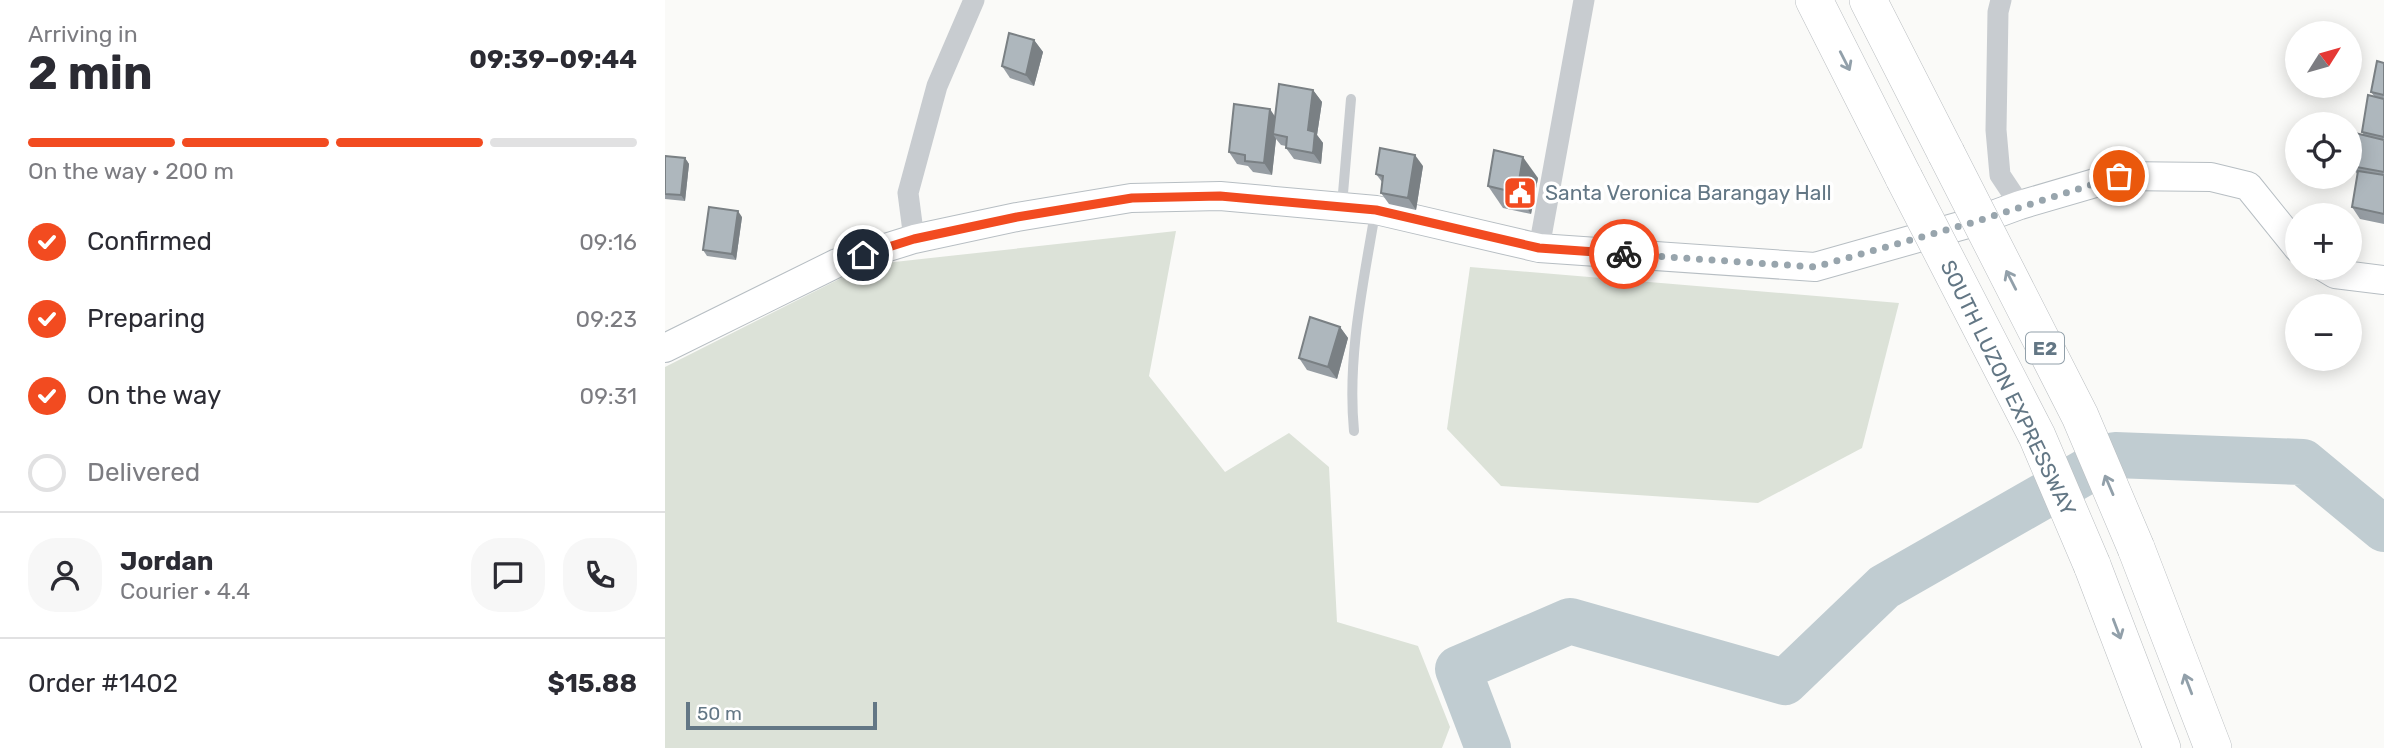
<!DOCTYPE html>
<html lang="en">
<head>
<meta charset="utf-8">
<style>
  body { margin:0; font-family:Rubik,sans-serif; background:#f7f7f7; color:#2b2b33; height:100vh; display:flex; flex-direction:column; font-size:26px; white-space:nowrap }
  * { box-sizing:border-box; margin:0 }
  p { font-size:23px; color:#7c7c81 }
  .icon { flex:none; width:38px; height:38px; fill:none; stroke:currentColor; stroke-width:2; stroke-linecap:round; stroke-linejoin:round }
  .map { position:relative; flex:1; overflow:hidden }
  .panel { display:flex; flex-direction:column; background:#fff; width:665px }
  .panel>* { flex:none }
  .needle { width:46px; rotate:53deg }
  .tools { position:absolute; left:1620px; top:21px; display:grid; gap:14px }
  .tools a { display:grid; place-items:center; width:77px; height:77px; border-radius:50%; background:#fff; box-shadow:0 4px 18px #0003; font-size:35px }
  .scale { position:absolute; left:21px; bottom:18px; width:191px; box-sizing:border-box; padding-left:7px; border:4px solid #637785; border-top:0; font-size:19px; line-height:24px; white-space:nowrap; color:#637785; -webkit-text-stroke:5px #fff; paint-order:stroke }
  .pin { position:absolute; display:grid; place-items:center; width:60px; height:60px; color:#fff; margin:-30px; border:4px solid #fff; border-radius:50%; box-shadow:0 2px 7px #0007 }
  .courier { position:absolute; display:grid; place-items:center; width:70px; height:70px; margin:-35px; border:5px solid #f24b20; border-radius:50%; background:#fff; color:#222; box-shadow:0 2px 9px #0007 }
  .head em { font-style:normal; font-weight:700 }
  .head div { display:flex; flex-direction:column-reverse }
  .head { display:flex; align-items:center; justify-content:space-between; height:119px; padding:0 28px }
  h1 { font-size:46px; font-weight:700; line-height:52px }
  .bar { display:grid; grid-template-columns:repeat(4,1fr); gap:10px 7px; align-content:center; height:84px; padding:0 28px }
  .bar i { height:9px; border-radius:5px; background:#e1e1e2 }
  .bar .current { background:#f24b20 }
  .bar p { grid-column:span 4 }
  .line { display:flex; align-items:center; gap:18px; padding:0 28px; border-top:2px solid #e1e1e2 }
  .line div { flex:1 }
  .round { display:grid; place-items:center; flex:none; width:74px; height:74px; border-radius:28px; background:#f7f7f7 }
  ol { padding:0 28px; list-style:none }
  li { display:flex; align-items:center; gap:21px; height:77px }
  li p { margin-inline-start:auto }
  li .icon { padding:7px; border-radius:50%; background:#f24b20; color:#fff; stroke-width:4 }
  li:last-child { color:#7c7c81 }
  li i { width:38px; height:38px; border:4px solid #e1e1e2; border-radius:50% }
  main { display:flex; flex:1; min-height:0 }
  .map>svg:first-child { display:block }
  .green { fill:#dce2d8 }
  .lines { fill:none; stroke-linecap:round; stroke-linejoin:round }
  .river { stroke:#c0ccd1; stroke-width:46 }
  .secondary-casing { stroke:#b7bec3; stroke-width:30 }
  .highway-casing { stroke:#babec1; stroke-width:38 }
  .lane { stroke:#c8ccd0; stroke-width:10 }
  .street { stroke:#c8ccd0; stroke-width:21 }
  .secondary { stroke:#fff; stroke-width:28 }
  .highway { stroke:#fff; stroke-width:37 }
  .highway-bridge-casing { stroke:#babec1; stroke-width:38; stroke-linecap:butt }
  .highway-bridge { stroke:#fff; stroke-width:37 }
  .wall { fill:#969da3 }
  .shaded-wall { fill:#7a8084 }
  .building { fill:#aeb7bd; stroke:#7a8084; stroke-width:2 }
  .oneway { stroke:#92a0aa }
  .done { stroke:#98a5ad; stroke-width:7; stroke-dasharray:0 12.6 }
  .route { stroke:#f24b20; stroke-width:9 }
  .labels { text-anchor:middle; stroke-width:7; stroke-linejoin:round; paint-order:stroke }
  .shield { fill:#fff; stroke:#92a0aa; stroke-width:2 }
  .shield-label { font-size:19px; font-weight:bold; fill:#637785 }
  .poi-label { font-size:21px; fill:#637785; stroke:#fff; text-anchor:start }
  .street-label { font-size:21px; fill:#637785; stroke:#fff }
</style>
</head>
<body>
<main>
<section class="panel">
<div class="head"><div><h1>2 min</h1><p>Arriving in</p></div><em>09:39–09:44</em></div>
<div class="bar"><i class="current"></i><i class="current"></i><i class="current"></i><i></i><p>On the way · 200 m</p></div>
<ol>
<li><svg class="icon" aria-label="check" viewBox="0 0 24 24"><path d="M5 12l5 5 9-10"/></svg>Confirmed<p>09:16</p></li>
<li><svg class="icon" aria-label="check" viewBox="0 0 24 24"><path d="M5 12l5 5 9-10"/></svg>Preparing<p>09:23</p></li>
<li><svg class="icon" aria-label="check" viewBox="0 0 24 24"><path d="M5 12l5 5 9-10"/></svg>On the way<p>09:31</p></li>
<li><i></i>Delivered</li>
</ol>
<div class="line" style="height:126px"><a class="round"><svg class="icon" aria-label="person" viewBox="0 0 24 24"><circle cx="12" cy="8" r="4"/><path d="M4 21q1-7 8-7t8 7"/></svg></a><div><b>Jordan</b><p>Courier · 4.4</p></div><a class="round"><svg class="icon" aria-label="chat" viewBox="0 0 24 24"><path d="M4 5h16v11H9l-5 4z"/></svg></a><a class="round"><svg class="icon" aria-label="phone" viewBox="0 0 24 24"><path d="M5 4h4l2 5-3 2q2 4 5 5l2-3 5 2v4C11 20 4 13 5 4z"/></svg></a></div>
<div class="line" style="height:91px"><div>Order #1402</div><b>$15.88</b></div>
</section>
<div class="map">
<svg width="1719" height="748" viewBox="0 0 1719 748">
  <rect width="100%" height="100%" fill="#fafaf8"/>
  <g class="green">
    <polygon points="511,231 484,376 560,472 624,433 664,467 672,622 753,646 785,727 777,748 0,748 0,367 202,265"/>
    <polygon points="805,267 1234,303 1197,448 1093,503 836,486 782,429"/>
  </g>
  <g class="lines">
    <polyline class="river" points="823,748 793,669 905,621 1120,682 1219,587 1450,455 1638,462 1719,529"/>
    <defs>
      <g id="secondary">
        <polyline points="1660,268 1670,274 1719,280"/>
        <polyline points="0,348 172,263 249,239 352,217 466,198 555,196 711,210 874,248 1150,267 1306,223 1355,205 1454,176 1546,177 1583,186 1633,248"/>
      </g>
      <g id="highway">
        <polyline points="1149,0 1239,178"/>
        <polyline points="1203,0 1281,153"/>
        <polyline points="1471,548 1548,748"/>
        <polyline points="1427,565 1497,748"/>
      </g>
    </defs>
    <use href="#secondary" class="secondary-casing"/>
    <use href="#highway" class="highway-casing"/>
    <g class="lane">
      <polyline points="677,205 686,99"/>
      <path d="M689,431C682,357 698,285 710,213"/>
    </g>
    <g class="street">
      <polyline points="1336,0 1333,12 1331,130 1335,175 1355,205"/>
      <polyline points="249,239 243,193 272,86 309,0"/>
      <polyline points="874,248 919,0"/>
    </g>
    <use href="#secondary" class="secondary"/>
    <use href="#highway" class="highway"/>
    <defs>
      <g id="highway-bridge">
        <polyline points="1281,153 1415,416 1471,548"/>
        <polyline points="1239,178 1372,436 1427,565"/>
      </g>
    </defs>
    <use href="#highway-bridge" class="highway-bridge-casing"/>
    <use href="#highway-bridge" class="highway-bridge"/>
  </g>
  <g class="wall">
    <polygon points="369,40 378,52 369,86 345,78 337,66"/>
    <polygon points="1719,63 1719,224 1695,219 1687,207 1693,175 1686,166 1699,135 1697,132 1709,96 1706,92"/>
    <polygon points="648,90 657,102 652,135 658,143 656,164 629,159 621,148 621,146 616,145 611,139 607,175 588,172 583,166 572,164 564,152 610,116"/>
    <polygon points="0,156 20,158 24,164 20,201 0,199"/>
    <polygon points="758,166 751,210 724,204 716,193 717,182 711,174"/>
    <polygon points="873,178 866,214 838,208 823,186"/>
    <polygon points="77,217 71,260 42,256 38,250"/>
    <polygon points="675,327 683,338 672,379 642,370 634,358"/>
  </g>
  <g class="shaded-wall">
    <polygon points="369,40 378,52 369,86 361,75"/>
    <polygon points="648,90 657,102 652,135 658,143 656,164 648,153 643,130"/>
    <polygon points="605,109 613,121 608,134 611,139 607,175 599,163"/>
    <polygon points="750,155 758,166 751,210 743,198"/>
    <polygon points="858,157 873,178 866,214 852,193"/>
    <polygon points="20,158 24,164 20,201 16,195"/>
    <polygon points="73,211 77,217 71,260 67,254"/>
    <polygon points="675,327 683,338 672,379 663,367"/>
  </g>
  <g class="building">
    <polygon points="344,33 369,40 361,75 337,66"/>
    <polygon points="1712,61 1719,63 1719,95 1706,92"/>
    <polygon points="614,84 648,90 643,130 650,132 648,153 621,148 622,137 608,134"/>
    <polygon points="1703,95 1719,99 1719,137 1697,132"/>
    <polygon points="569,104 605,109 599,163 580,161 580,155 564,152"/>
    <polygon points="1690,133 1719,140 1719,172 1686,166"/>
    <polygon points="715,148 750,155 743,198 716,193 718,176 711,174"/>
    <polygon points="829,150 858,157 852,193 823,186"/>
    <polygon points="0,156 20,158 16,195 0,194"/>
    <polygon points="1693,171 1719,175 1719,214 1687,207"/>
    <polygon points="44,207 73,211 67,254 38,250"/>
    <polygon points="645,317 675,327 663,367 634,358"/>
  </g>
  <defs><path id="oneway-shaft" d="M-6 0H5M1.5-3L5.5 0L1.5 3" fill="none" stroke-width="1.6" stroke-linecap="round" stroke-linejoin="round" transform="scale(1.75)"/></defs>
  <g class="oneway">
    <use href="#oneway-shaft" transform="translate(1180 61) rotate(63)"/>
    <use href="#oneway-shaft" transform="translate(1346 280) rotate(-117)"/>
    <use href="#oneway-shaft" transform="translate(1444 485) rotate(-113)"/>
    <use href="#oneway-shaft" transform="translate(1452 629) rotate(69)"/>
    <use href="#oneway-shaft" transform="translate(1523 684) rotate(-111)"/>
  </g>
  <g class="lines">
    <polyline class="done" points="959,254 1150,267 1306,223 1454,176"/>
    <polyline class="route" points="198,255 249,239 352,217 467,198 555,196 711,210 874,248 959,254"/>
  </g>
  <defs>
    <symbol id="civic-square" viewBox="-11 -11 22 22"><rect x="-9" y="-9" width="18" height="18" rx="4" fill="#f24b20" stroke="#fff"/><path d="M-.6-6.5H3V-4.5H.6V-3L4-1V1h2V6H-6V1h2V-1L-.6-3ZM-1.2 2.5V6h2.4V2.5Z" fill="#fff"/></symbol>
  </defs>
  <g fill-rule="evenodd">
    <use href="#civic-square" x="836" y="174" width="38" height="38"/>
  </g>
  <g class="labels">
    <rect class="shield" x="1361" y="332.5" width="38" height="31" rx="5"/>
    <g class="shield-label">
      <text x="1380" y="355">E2</text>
    </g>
    <g class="poi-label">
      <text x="880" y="200">Santa Veronica Barangay Hall</text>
    </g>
    <g class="street-label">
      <text transform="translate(1343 388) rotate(64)" y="7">SOUTH LUZON EXPRESSWAY</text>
    </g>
  </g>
</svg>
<div class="tools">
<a><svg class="needle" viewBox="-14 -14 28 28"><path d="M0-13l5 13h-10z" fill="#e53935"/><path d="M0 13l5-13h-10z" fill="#7c7c81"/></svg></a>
<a><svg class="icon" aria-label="locate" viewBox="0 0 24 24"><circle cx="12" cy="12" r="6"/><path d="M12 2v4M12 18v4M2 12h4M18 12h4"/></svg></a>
<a>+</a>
<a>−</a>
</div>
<div class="scale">50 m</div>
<div class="pin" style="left:1454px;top:176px;background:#ea580c"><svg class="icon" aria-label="bag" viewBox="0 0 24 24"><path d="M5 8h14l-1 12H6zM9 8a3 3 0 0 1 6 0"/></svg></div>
<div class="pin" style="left:198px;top:255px;background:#1f2937"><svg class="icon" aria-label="home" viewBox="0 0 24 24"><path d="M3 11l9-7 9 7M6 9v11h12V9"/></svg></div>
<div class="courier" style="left:959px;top:254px"><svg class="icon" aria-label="bike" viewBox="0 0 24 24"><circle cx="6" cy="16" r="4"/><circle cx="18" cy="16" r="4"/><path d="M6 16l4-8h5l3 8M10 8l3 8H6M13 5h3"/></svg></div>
</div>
</main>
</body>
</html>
